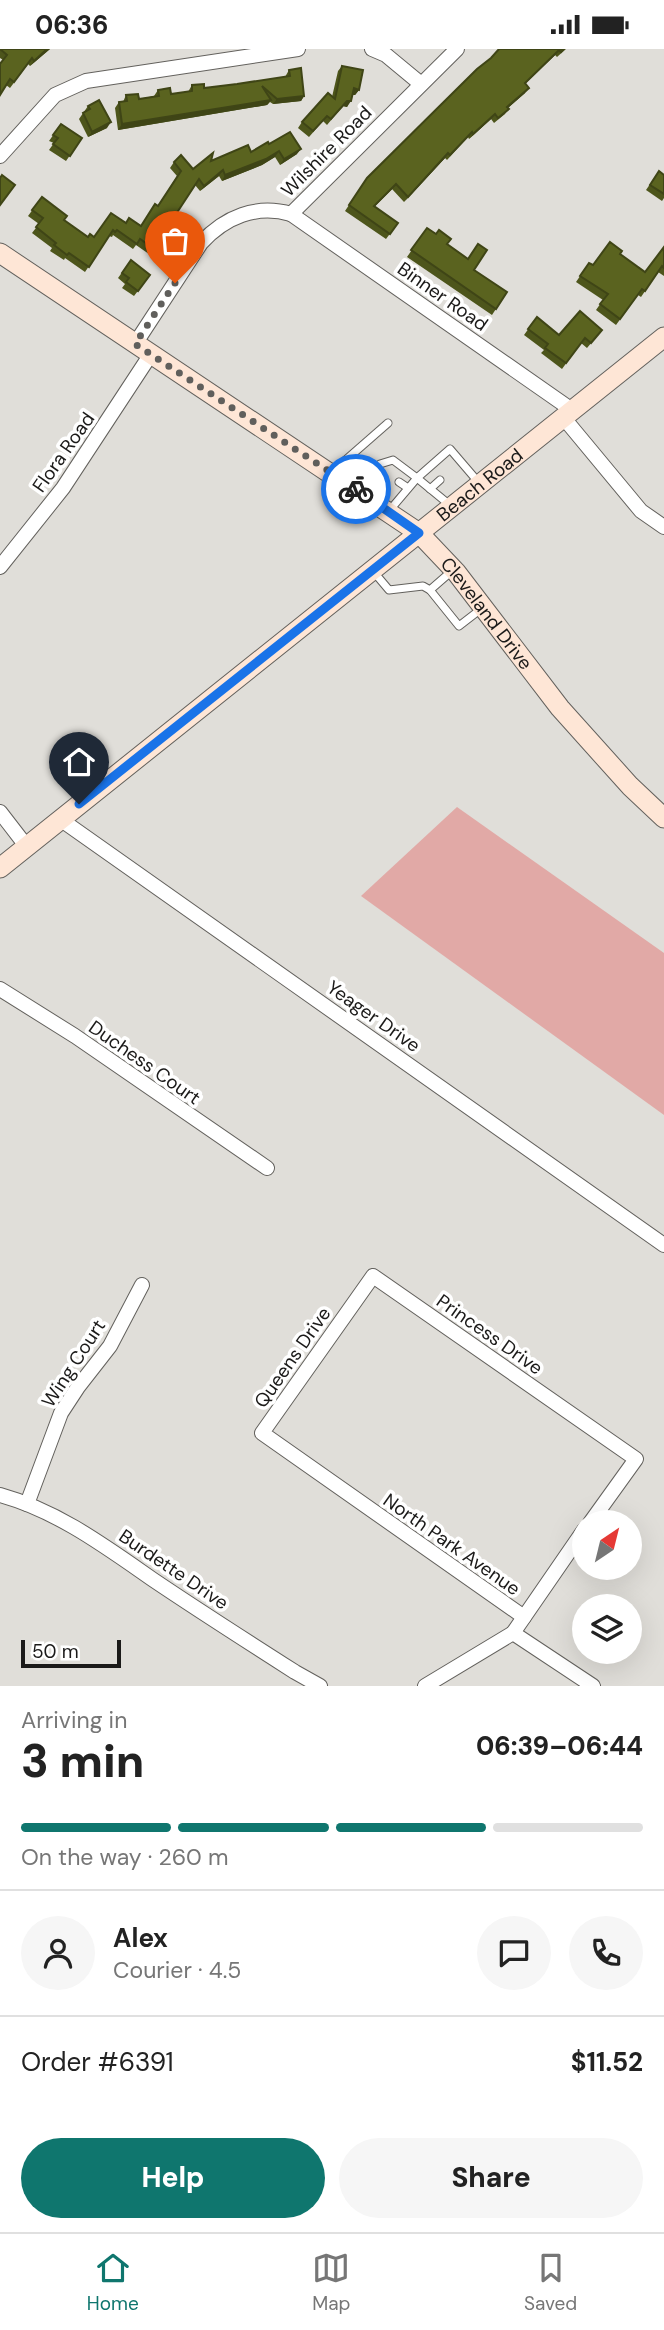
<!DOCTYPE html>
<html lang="en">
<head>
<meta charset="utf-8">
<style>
  body { margin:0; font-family:"DM Sans",sans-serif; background:#f6f6f6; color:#222; height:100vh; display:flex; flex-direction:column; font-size:26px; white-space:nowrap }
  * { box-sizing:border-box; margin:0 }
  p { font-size:23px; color:#767676 }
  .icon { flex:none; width:38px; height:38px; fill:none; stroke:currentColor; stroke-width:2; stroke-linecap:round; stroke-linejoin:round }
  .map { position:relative; height:1637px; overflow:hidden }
  .panel { display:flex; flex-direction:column; background:#fff; flex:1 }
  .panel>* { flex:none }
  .needle { width:46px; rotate:35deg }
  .tools { position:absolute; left:572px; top:1461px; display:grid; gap:14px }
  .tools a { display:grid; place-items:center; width:70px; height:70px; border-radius:50%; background:#fff; box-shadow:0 7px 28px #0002; font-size:35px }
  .scale { position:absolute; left:21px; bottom:18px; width:100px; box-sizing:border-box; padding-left:7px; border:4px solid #1b1a19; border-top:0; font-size:19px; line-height:24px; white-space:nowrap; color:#1b1a19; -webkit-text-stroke:5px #fff; paint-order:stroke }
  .pin { position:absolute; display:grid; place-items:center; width:60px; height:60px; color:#fff; margin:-72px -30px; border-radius:50% 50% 50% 0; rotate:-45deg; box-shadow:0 0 7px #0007 }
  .pin .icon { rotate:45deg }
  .courier { position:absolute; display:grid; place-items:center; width:70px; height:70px; margin:-35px; border:5px solid #1a73e8; border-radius:50%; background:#fff; color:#222; box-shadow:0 2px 9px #0007 }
  .headline em { font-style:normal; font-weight:800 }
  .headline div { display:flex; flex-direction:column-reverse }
  .headline { display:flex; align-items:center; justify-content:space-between; height:119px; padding:0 21px }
  h1 { font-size:46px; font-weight:800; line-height:52px }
  .bar { display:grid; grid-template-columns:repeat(4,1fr); gap:10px 7px; align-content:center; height:84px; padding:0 21px }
  .bar i { height:9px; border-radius:5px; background:#e0e0e0 }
  .bar .selected { background:#0f766e }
  .bar p { grid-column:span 4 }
  .line { display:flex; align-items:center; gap:18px; padding:0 21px; border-top:2px solid #e0e0e0 }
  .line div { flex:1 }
  .round { display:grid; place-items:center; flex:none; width:74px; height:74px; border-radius:37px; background:#f6f6f6 }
  .action { display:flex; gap:14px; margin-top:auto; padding:14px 21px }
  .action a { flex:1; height:80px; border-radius:42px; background:#0f766e; color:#fff; font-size:28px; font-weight:800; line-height:80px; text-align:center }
  .action a+a { background:#f6f6f6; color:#222 }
  .status { display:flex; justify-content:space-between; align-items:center; height:49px; padding:0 35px; background:#fff; direction:ltr }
  .status svg { height:19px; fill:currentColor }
  .tabs { display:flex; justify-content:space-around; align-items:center; height:98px; border-top:2px solid #e0e0e0; background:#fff; font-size:19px; color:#767676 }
  .tabs a { display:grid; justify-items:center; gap:4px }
  .tabs .selected { color:#0f766e }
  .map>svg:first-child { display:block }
  .green { fill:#e1a9a6 }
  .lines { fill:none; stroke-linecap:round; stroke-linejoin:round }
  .lane-casing { stroke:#63615d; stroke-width:9 }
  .street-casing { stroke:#63615d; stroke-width:16 }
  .secondary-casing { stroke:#63615d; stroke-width:21 }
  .lane { stroke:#fff; stroke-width:7 }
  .street { stroke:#fff; stroke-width:14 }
  .secondary { stroke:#fee6d6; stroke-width:19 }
  .wall { fill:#4d551b }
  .shaded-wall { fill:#3f4516 }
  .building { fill:#5a631f; stroke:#3f4516; stroke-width:2 }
  .done { stroke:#605f5c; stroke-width:7; stroke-dasharray:0 12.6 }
  .route { stroke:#1a73e8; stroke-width:9 }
  .labels { text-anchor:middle; stroke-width:7; stroke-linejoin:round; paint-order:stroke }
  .street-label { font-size:19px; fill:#1b1a19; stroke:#fff }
</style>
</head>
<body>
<div class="status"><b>06:36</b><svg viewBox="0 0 49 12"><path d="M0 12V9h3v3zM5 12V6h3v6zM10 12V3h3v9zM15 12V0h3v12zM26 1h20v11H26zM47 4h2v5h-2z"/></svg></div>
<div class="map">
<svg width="664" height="1637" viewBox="0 0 664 1637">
  <rect width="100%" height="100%" fill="#e0ded9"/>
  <polygon class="green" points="457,758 664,904 664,1066 361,847"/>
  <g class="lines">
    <defs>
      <g id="lane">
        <polyline points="332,423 388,374"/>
        <polyline points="399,433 408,439"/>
        <polyline points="356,439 380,415 393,411 417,429 389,462"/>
        <polyline points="430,440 440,431"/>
        <polyline points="451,457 417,429 450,400 480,435"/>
        <polyline points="373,522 389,541 423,537 430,541 459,577 481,560"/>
        <polyline points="430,541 453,521"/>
      </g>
      <g id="street">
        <polyline points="372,0 386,6 421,35"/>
        <polyline points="0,107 55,46 86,32 298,0"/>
        <polyline points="291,165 572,361"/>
        <path d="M135,295L201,194C225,168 256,155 291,165L457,0"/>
        <polyline points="563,368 641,462 664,478"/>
        <polyline points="0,518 63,439 151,305"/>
        <polyline points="0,763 27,798"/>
        <polyline points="60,770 664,1196"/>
        <polyline points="0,940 75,987 267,1119"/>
        <path d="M0,1446C58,1462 106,1498 155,1532C201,1563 248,1593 295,1623L320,1637"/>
        <polyline points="27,1455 61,1364 78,1338 110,1297 142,1236"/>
        <polyline points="524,1568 262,1384 373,1227 636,1410 590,1474"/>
        <polyline points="513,1584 593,1637"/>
        <polyline points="425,1637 513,1584 584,1481"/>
      </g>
      <g id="secondary">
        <path id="s1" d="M0,204L419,484L456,523L560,659L630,737L664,769"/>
        <path id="s2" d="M0,819L664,288"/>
      </g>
    </defs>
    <use href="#lane" class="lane-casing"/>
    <use href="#street" class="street-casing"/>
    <use href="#secondary" class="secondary-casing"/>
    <use href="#lane" class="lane"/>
    <use href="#street" class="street"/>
    <use href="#secondary" class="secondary"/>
  </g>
  <g class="wall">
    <polygon points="0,0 50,0 30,17 28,15 10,39 6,36 3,11 0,9"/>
    <polygon points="566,0 557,8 555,6 525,34 525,44 508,59 505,65 494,74 491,70 469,90 468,88 447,111 445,109 404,153 392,140 374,158 398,174 386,190 345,162 367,129 491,9"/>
    <polygon points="342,17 359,41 355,46 352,46 347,58 343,57 327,76 323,72 309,88 298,79 302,73 332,48 338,22"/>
    <polygon points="289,21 304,47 301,52 273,55 270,53 267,56 118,81 115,59 119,53 123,53 126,46 139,50 154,47 158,41 171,45 188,43 192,36 204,39 237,35 285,28"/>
    <polygon points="88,57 107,79 88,88 79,70"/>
    <polygon points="61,75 82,89 66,112 49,101 54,94 49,92"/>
    <polygon points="269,95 297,105 280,116 275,108 262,116 222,132 219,127 200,142 195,136 161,188 171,195 159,212 136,196 133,200 113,186 112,188 109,187 85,223 65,209 64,211 50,202 52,199 32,184 39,175 28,167 42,148 64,171 88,188 94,188 126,174 141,177 158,157 177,127 170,119 174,113 193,120 211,112 251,103"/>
    <polygon points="659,122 664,126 664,149 662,152 646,141"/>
    <polygon points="427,179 447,195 474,221 507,243 492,266 407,208"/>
    <polygon points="664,198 664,227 658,223 641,248 638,246 616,276 596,261 603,251 576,233 589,214 593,216 620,205 645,223"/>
    <polygon points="131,211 150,226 134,247 122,239 125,235 118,229"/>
    <polygon points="537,268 559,286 602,281 587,299 581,294 562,320 541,304 544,301 524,286"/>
  </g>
  <g class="shaded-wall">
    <polygon points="47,0 50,0 30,17 34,12"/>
    <polygon points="559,1 555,6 521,39 525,34"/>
    <polygon points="354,39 359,41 355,46 350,45"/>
    <polygon points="529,39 525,44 503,63 507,58"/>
    <polygon points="304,47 301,52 273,55 277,50"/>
    <polygon points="271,51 267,56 118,81 122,75"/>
    <polygon points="347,52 351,52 347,58 343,57 327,76"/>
    <polygon points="495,65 491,70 469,90 473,85"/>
    <polygon points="111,73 107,79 88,88 92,83"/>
    <polygon points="301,100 297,105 280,116 284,110"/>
    <polygon points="279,102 275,108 262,116 222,132 225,126"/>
    <polygon points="448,104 445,109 404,153 408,148"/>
    <polygon points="223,121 219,127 200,142 204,137"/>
    <polygon points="396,135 392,140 370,162 374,157"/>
  </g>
  <g class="building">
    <polygon points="0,0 47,0 34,12 32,9 14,33 10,30 0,46 0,15 7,6"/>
    <polygon points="499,0 564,0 561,3 559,1 525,34 529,39 507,58 509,60 498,69 495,65 473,85 472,83 450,106 448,104 408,148 396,135 374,157 398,174 390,185 349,156 367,129 477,20 491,9"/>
    <polygon points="342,17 363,21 359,41 354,39 351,52 347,52 331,70 327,67 313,82 302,73 328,44 335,50"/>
    <polygon points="301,19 304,47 277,50 262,37 271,51 122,75 119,53 127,52 126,46 138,45 139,50 159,47 158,41 170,39 171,45 192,42 192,36 204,35 204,39 237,35 290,27 289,21"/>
    <polygon points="99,51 111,73 92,83 83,64 90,60 88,57"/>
    <polygon points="61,75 82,89 70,107 53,95 58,89 53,86"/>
    <polygon points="290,83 301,100 284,110 279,102 266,110 225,126 223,121 204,137 199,130 161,188 171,195 163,206 140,190 137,195 117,181 115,183 113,181 89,218 69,204 67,206 54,196 56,194 36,178 43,169 32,161 42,148 67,167 64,171 88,188 90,185 94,188 111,164 126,174 129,169 141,177 155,155 158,157 181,122 174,113 181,106 193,120 213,104 211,112 248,96 251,103 268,93 269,95"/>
    <polygon points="659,122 664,126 664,145 650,136"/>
    <polygon points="2,126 15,136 0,156 0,129"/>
    <polygon points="427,179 436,185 439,181 451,190 447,195 468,210 478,195 487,201 474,221 507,243 496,260 411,201"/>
    <polygon points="610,193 622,202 620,205 645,223 664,198 664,219 662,217 645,242 642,240 620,270 600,255 608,245 580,227 589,214 593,216"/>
    <polygon points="131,211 150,226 138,242 126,233 129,229 122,224"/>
    <polygon points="580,262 602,281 591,294 585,289 566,314 545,299 548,295 528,280 537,268 559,286"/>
  </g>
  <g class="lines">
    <polyline class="done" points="175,234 135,295 356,440"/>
    <polyline class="route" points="79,755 419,484 356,440"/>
  </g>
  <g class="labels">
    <g class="street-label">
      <text transform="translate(326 102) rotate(-45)" y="7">Wilshire Road</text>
      <text transform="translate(443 247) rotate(35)" y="7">Binner Road</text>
      <text transform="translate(63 403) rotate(-55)" y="7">Flora Road</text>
      <text dy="7" stroke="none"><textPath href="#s2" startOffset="614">Beach Road</textPath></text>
      <text dy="7" stroke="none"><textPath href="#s1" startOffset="609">Cleveland Drive</textPath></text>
      <text transform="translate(374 967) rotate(35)" y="7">Yeager Drive</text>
      <text transform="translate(145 1013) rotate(35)" y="7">Duchess Court</text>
      <text transform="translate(490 1285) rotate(35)" y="7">Princess Drive</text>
      <text transform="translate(292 1308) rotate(-55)" y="7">Queens Drive</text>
      <text transform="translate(73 1314) rotate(-57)" y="7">Wing Court</text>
      <text transform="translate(452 1495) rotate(35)" y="7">North Park Avenue</text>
      <text transform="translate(174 1520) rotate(34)" y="7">Burdette Drive</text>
    </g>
  </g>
</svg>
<div class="tools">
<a><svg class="needle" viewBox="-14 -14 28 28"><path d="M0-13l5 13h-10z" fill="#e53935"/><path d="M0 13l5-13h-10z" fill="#767676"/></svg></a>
<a><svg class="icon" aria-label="layers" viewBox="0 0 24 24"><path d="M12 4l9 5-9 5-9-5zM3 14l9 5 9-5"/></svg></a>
</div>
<div class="scale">50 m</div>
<div class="pin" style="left:175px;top:234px;background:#ea580c"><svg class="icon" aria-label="bag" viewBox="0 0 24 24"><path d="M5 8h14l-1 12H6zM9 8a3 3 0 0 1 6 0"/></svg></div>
<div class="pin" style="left:79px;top:755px;background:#1f2937"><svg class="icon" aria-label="home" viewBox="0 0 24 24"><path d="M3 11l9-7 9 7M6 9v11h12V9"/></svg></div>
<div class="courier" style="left:356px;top:440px"><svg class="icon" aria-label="bike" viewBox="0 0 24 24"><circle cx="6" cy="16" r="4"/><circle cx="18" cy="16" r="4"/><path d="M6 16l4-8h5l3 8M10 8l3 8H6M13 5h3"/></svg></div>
</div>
<section class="panel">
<div class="headline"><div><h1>3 min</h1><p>Arriving in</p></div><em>06:39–06:44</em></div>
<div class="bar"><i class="selected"></i><i class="selected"></i><i class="selected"></i><i></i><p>On the way · 260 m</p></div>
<div class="line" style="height:126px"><a class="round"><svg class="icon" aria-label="person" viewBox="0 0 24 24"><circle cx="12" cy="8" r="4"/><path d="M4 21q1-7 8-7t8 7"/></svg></a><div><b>Alex</b><p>Courier · 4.5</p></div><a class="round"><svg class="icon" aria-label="chat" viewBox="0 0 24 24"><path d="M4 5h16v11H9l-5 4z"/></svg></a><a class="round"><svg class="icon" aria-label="phone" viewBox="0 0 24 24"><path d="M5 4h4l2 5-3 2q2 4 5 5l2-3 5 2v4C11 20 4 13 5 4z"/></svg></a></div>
<div class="line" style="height:91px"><div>Order #6391</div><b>$11.52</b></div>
<div class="action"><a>Help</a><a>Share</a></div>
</section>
<nav class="tabs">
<a class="selected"><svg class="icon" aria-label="home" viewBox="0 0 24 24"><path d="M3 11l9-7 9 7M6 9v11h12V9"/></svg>Home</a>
<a><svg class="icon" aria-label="map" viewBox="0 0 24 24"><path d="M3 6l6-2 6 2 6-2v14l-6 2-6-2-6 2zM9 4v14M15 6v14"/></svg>Map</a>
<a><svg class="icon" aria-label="saved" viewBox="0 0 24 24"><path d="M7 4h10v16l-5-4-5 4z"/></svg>Saved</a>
</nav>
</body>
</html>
